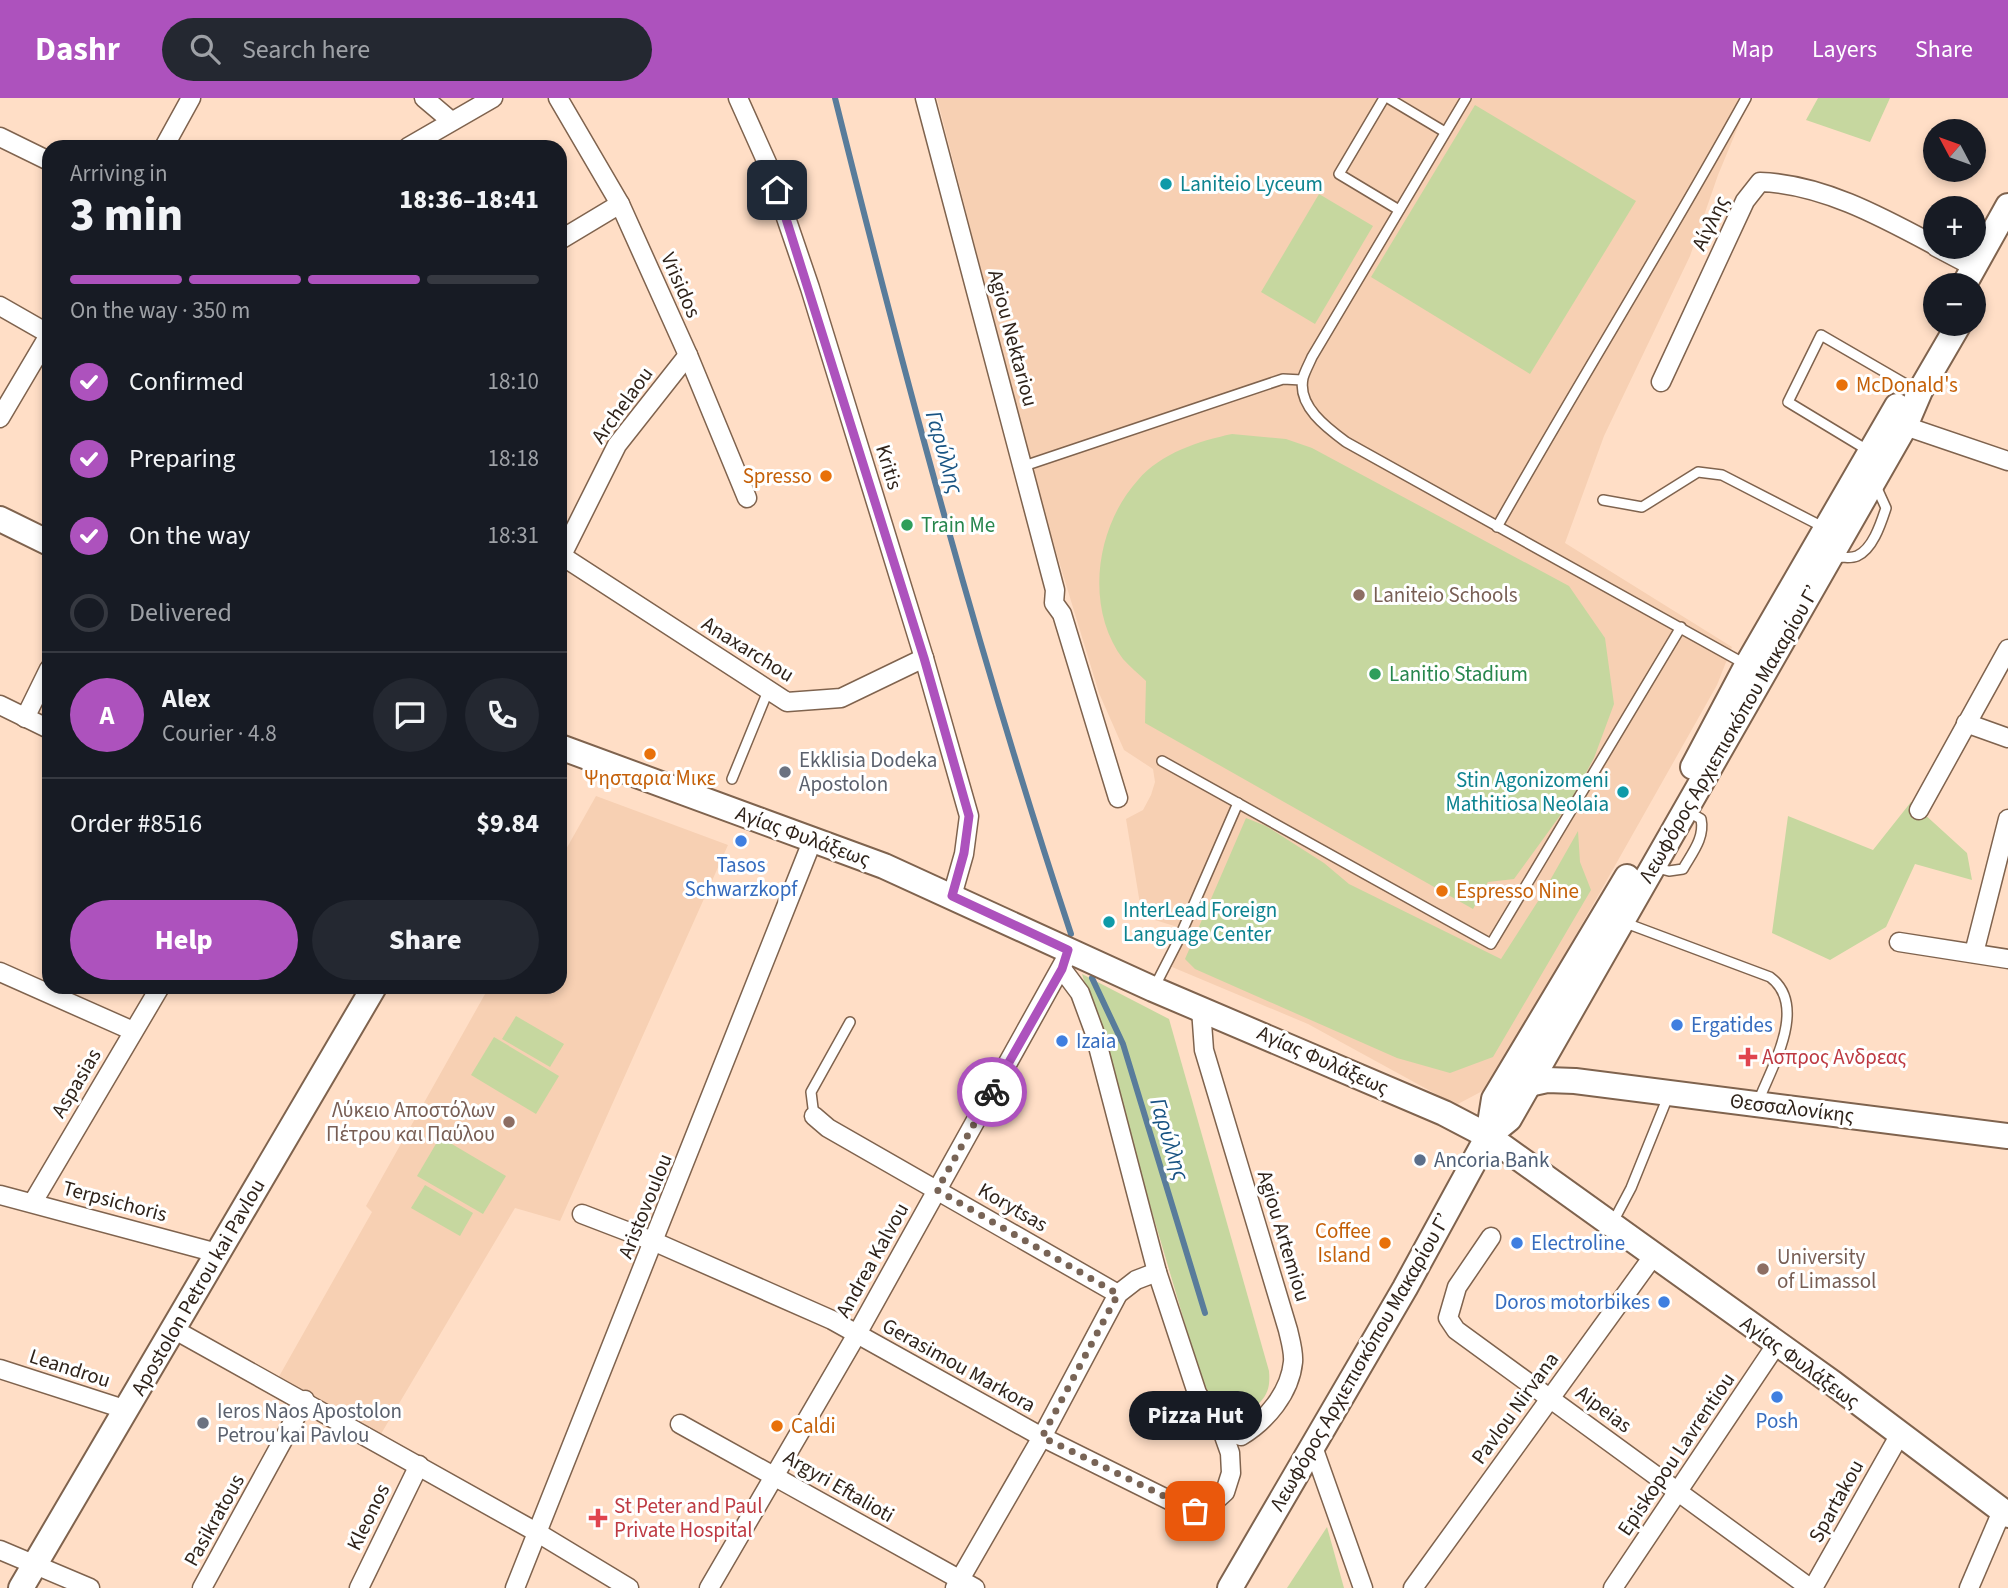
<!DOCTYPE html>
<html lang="en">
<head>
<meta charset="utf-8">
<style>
  body { margin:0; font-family:"Source Sans 3",sans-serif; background:#242831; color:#f1f3f6; height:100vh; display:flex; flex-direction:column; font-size:26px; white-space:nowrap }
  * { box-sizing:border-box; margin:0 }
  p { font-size:23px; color:#9ea1a6 }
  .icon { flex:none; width:38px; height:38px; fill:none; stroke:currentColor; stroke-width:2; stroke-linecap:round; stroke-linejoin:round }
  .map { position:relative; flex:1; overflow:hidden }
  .drawer { position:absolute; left:42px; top:42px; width:525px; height:854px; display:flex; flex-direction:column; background:#171b24; border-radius:21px; box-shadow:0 4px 10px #0003 }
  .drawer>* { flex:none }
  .needle { width:46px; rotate:311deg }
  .buttons { position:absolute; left:1923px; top:21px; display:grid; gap:14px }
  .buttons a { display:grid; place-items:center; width:63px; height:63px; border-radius:50%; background:#171b24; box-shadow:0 4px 10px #0003; font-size:35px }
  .pin { position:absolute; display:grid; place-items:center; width:60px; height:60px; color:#fff; margin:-30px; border-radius:14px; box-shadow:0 4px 10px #0006 }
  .courier { position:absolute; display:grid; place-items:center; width:70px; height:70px; margin:-35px; border:5px solid #ad52bd; border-radius:50%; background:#fff; color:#222; box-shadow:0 2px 9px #0007 }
  .bubble { position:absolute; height:49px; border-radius:24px; background:#171b24; box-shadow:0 4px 10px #0003; font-size:23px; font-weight:800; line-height:49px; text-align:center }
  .head em { font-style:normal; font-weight:800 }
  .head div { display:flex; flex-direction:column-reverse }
  .head { display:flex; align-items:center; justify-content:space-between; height:119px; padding:0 28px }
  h1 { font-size:46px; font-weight:800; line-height:52px }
  .bar { display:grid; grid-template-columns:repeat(4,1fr); gap:10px 7px; align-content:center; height:84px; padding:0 28px }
  .bar i { height:9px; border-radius:5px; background:#363941 }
  .bar .active { background:#ad52bd }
  .bar p { grid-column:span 4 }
  .line { display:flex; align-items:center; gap:18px; padding:0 28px; border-top:2px solid #363941 }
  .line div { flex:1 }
  .round { display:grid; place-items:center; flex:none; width:74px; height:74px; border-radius:37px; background:#242831 }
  ol { padding:0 28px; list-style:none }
  li { display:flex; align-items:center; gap:21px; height:77px }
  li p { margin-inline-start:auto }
  li .icon { padding:7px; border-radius:50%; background:#ad52bd; color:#fff; stroke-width:4 }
  li:last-child { color:#9ea1a6 }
  li i { width:38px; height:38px; border:4px solid #363941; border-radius:50% }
  .action { display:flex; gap:14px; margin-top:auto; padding:14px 28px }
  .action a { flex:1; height:80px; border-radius:42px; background:#ad52bd; color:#fff; font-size:28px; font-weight:800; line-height:80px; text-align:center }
  .action a+a { background:#242831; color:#f1f3f6 }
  header { display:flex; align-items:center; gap:42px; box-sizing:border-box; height:98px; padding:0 35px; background:#ad52bd; color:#fff }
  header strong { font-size:33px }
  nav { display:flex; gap:38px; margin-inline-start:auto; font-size:24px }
  .search { width:490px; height:63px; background:#242831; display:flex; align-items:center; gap:18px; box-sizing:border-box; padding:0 24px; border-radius:38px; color:#9ea1a6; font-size:26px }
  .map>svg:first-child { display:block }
  .built { fill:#f7d0b3 }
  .green { fill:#c6d79f }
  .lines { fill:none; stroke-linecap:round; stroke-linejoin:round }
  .stream { stroke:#597c9b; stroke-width:6 }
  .lane-casing { stroke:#7f634e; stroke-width:12 }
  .street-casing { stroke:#7f634e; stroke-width:21 }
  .secondary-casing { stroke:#7f634e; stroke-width:28 }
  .lane { stroke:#fff; stroke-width:9 }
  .street { stroke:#fff; stroke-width:18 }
  .secondary { stroke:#fff; stroke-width:24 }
  .done { stroke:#786456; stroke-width:7; stroke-dasharray:0 12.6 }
  .route { stroke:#ad52bd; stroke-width:9 }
  .culture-dot { fill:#0f9aa8; stroke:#fff; stroke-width:2.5 }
  .food-dot { fill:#e8710a; stroke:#fff; stroke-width:2.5 }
  .leisure-dot { fill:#2e9e5b; stroke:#fff; stroke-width:2.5 }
  .education-dot { fill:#8d6e63; stroke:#fff; stroke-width:2.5 }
  .worship-dot { fill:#6b7280; stroke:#fff; stroke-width:2.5 }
  .shop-dot { fill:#3f7fe0; stroke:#fff; stroke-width:2.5 }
  .health-dot { fill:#e0444e; stroke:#fff; stroke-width:2.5 }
  .service-dot { fill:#5c6f8a; stroke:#fff; stroke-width:2.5 }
  .labels { text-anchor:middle; stroke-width:6; stroke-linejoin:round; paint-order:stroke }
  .culture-label { font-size:21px; fill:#0d838f; stroke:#fff; text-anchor:start }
  .street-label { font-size:21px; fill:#2f231a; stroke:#fff }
  .food-label { font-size:21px; fill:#c56008; stroke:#fff; text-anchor:start }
  .leisure-label { font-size:21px; fill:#27864d; stroke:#fff; text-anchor:start }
  .education-label { font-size:21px; fill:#785e54; stroke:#fff; text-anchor:start }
  .worship-label { font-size:21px; fill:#5b616d; stroke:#fff; text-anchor:start }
  .shop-label { font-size:21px; fill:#366cbe; stroke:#fff; text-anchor:start }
  .health-label { font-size:21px; fill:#be3a42; stroke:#fff; text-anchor:start }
  .service-label { font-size:21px; fill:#4e5e75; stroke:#fff; text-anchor:start }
  .water-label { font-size:23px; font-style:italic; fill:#195483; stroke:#fff }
</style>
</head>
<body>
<header>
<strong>Dashr</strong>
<div class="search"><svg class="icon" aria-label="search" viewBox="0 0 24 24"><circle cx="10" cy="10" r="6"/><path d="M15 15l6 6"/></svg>Search here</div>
<nav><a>Map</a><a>Layers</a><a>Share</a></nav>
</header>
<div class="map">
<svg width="2008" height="1490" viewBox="0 0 2008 1490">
  <rect width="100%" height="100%" fill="#ffdec6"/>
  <g class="built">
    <polygon points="937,0 1750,0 1718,77 1690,158 1604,338 1565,445 1732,549 1717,587 1490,989 1456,1007 1308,926 1172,869 1184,831 1142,818 1126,721 1143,712 1151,697 1155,684 1153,671 1124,652 1099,595 1037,391"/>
    <polygon points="596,698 728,747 560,1123 515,1110 378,1341 277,1282 372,1114 366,1108 489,889 560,889 560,762"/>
  </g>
  <g class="green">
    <polygon points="1818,0 1890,0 1870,44 1806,22"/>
    <polygon points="1475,7 1636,103 1530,276 1371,179"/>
    <polygon points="1319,96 1373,128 1315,226 1261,194"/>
    <path d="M1232,336L1286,341L1312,350L1569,488L1605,540L1614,606L1594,660L1570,704L1514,781L1488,784L1473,811L1145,625L1146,583C1139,576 1130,569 1123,561C1084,509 1096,428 1138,382C1161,355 1199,343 1232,336Z"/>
    <polygon points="1911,704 1967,755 1972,782 1915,766 1886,829 1830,862 1772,835 1788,718 1873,752"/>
    <polygon points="1246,720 1266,728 1324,765 1349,786 1501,861 1540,800 1578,733 1580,764 1591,792 1493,959 1450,975 1397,960 1195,871 1185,861"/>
    <path d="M1082,876L1169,921L1269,1273C1271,1295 1264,1303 1246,1315L1222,1312L1208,1304Z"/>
    <polygon points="516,918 564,946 550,969 502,941"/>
    <polygon points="494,939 559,978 536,1016 471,977"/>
    <polygon points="440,1039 506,1078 483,1116 417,1078"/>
    <polygon points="425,1087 473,1115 460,1138 411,1110"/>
    <polygon points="1327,1429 1344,1490 1287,1490"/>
  </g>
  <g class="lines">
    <g class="stream">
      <path d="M835,0C905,281 980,561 1071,836"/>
      <polyline points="1092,880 1123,946 1205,1215"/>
    </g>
    <defs>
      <g id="lane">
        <polyline points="1384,0 1339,76 1399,112"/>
        <polyline points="1388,0 1445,34"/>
        <path d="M1466,0L1312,259C1309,266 1305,273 1303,280C1297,308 1327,330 1346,344L1745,566"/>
        <polyline points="1869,353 1788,304 1821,237 1909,288"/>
        <polyline points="1024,368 1283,281 1302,282"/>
        <polyline points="1603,402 1642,409 1698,374 1722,377 1825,430"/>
        <path d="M1497,429C1578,285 1666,145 1746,0"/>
        <path d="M1835,460C1842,458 1850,461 1857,458C1873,451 1881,425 1886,410L1876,388"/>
        <polyline points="1162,663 1491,846 1681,529"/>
        <polyline points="732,681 768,593"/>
        <path d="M1657,770L1669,773L1683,771C1692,755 1705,740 1701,721L1687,713"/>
        <path d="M1623,824L1770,879C1809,908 1771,970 1758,1004"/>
        <polyline points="1155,888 1177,845 1238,705"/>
        <polyline points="814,1018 811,994 850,924"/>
        <polyline points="1613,1124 1631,1090 1669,996"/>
      </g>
      <g id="street">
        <polyline points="424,0 450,22"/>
        <polyline points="558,0 620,106 688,257 747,400"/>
        <polyline points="738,0 768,67 810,190 924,560 969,718 964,756 952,798"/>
        <polyline points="925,0 1055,492 1054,505 1062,516 1118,700"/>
        <polyline points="0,39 49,63"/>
        <polyline points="164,49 191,0"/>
        <polyline points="408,49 493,0"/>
        <polyline points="560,142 620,106"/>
        <polyline points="1936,149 1974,169"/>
        <polyline points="0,208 49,236"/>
        <path d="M1661,284L1745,103L1760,84C1822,86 1882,119 1936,148"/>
        <polyline points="0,320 49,237"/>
        <polyline points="1905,328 2008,363"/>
        <polyline points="562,458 787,604 841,600 924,560"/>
        <polyline points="560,461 617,347 688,257"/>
        <polyline points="0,607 49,631"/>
        <polyline points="25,620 49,571"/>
        <polyline points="1966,625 2008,640"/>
        <polyline points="1919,712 2008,551"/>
        <polyline points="1899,844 2008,861"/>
        <polyline points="1974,855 2008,721"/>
        <polyline points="0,874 133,933"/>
        <path d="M1201,911L1204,952L1288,1232C1290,1241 1294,1254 1293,1264C1290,1295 1266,1323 1241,1338L1219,1330"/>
        <polyline points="814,1018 828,1030 1118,1196"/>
        <polyline points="0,1097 217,1155"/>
        <polyline points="33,1104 160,889"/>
        <polyline points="582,1116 655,1144 832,1222 1042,1339 1183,1409 1205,1412 1225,1394 1231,1375 1230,1355 1224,1338 1197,1295 1157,1174 1094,933 1080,895 1062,871"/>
        <polyline points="1491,1139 1457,1189 1448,1220 1456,1232 1810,1490"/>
        <polyline points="175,1232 538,1435 629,1490"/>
        <polyline points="0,1271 127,1312"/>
        <polyline points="680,1326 975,1490"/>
        <polyline points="1312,1346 1363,1490"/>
        <polyline points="0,1452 90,1490"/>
        <polyline points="202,1490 305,1302"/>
        <polyline points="359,1490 419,1367"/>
        <polyline points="515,1490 813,741"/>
        <polyline points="709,1490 857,1236 1065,862"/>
        <polyline points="955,1490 1042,1339 1118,1196 1136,1182 1157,1174"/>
        <polyline points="1413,1490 1654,1157"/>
        <polyline points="1613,1490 1776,1247"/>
        <polyline points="1813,1490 1899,1338"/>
        <polyline points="1969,1490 2002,1413"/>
      </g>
      <g id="secondary">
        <polyline points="1964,187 2008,108"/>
        <polyline points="0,421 49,445"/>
        <polyline points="560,649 884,768 1153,891 1444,1015 1488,1038 1834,1286 2008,1417"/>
        <polyline points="1693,669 1747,567 1897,308"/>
        <polyline points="1529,986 1547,982 1575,983 2008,1038"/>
        <polyline points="1488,1038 1494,1001 1627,779"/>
        <polyline points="21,1490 374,889"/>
        <polyline points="1230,1490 1405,1190 1488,1038 1509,1021 1905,328 1920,293 1959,226"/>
      </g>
    </defs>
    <use href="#lane" class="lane-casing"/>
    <use href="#street" class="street-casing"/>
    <use href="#secondary" class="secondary-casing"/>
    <use href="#lane" class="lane"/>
    <use href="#street" class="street"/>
    <use href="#secondary" class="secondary"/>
  </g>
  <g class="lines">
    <polyline class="done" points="992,994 937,1092 1118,1196 1042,1339 1195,1413"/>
    <polyline class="route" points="777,92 924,560 969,718 964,755 952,798 1068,852 1062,871 992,994"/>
  </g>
  <g class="culture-dot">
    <circle cx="1166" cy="86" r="7"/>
    <circle cx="1623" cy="694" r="7"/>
    <circle cx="1109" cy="824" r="7"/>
  </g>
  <g class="food-dot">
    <circle cx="1842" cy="287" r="7"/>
    <circle cx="826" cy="378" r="7"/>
    <circle cx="650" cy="656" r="7"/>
    <circle cx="1442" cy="793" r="7"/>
    <circle cx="1385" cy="1145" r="7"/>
    <circle cx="777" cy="1328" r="7"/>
  </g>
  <g class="leisure-dot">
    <circle cx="907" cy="427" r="7"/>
    <circle cx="1375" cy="576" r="7"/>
  </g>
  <g class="education-dot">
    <circle cx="1359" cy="497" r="7"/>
    <circle cx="509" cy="1024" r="7"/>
    <circle cx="1763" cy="1171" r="7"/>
  </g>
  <g class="worship-dot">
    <circle cx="785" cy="674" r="7"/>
    <circle cx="203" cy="1325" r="7"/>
  </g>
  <g class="shop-dot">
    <circle cx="741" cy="743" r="7"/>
    <circle cx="1677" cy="927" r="7"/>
    <circle cx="1062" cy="943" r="7"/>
    <circle cx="1517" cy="1145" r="7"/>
    <circle cx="1664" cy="1204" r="7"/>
    <circle cx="1777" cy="1299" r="7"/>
  </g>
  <g class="health-dot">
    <path d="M1744.5 948.5h7v7h7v7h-7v7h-7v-7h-7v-7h7z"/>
    <path d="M594.5 1409.5h7v7h7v7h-7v7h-7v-7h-7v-7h7z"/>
  </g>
  <circle class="service-dot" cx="1420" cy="1062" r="7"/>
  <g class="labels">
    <g class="culture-label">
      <text x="1180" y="93">Laniteio Lyceum</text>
      <text x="1609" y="689" text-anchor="end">Stin Agonizomeni<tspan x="1609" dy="24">Mathitiosa Neolaia</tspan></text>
      <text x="1123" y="819">InterLead Foreign<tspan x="1123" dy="24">Language Center</tspan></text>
    </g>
    <g class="street-label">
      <text transform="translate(1710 125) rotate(-64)" y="7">Αίγλης</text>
      <text transform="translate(681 187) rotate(66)" y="7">Vrisidos</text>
      <text transform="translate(1013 240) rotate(75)" y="7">Agiou Nektariou</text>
      <text transform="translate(622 307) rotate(-54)" y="7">Archelaou</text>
      <text transform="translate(889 369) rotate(73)" y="7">Kritis</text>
      <text transform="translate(748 551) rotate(32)" y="7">Anaxarchou</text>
      <text transform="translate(1729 636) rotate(-60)" y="7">Λεωφόρος Αρχιεπισκόπου Μακαρίου Γ’</text>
      <text transform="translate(803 738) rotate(20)" y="7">Αγίας Φυλάξεως</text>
      <text transform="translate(1323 962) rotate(24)" y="7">Αγίας Φυλάξεως</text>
      <text transform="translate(76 985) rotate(-59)" y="7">Aspasias</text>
      <text transform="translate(1792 1010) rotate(7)" y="7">Θεσσαλονίκης</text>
      <text transform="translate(115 1103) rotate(15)" y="7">Terpsichoris</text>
      <text transform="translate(645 1108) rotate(-68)" y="7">Aristovoulou</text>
      <text transform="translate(1013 1109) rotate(30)" y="7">Korytsas</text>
      <text transform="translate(1284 1138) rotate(73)" y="7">Agiou Artemiou</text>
      <text transform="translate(872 1162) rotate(-61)" y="7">Andrea Kalvou</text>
      <text transform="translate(198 1189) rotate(-60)" y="7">Apostolon Petrou kai Pavlou</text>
      <text transform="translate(1360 1264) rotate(-60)" y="7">Λεωφόρος Αρχιεπισκόπου Μακαρίου Γ’</text>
      <text transform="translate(1800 1264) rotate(36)" y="7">Αγίας Φυλάξεως</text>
      <text transform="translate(959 1267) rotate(29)" y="7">Gerasimou Markora</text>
      <text transform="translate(70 1270) rotate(18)" y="7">Leandrou</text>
      <text transform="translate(1515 1310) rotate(-54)" y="7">Pavlou Nirvana</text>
      <text transform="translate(1604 1311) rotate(37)" y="7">Aipeias</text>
      <text transform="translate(1676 1356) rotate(-56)" y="7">Episkopou Lavrentiou</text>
      <text transform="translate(839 1388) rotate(30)" y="7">Argyri Eftalioti</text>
      <text transform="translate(1836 1403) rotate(-61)" y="7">Spartakou</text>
      <text transform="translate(368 1419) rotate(-64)" y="7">Kleonos</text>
      <text transform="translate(214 1422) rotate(-61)" y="7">Pasikratous</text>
    </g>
    <g class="food-label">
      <text x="1856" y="294">McDonald's</text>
      <text x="812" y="385" text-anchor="end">Spresso</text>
      <text x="650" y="687" text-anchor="middle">Ψησταρια Μικε</text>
      <text x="1456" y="800">Espresso Nine</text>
      <text x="1371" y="1140" text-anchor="end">Coffee<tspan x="1371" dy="24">Island</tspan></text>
      <text x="791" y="1335">Caldi</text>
    </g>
    <g class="leisure-label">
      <text x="921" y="434">Train Me</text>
      <text x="1389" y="583">Lanitio Stadium</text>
    </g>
    <g class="education-label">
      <text x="1373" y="504">Laniteio Schools</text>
      <text x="495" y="1019" text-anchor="end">Λύκειο Αποστόλων<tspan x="495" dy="24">Πέτρου και Παύλου</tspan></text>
      <text x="1777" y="1166">University<tspan x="1777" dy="24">of Limassol</tspan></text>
    </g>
    <g class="worship-label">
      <text x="799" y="669">Ekklisia Dodeka<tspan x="799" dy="24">Apostolon</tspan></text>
      <text x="217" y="1320">Ieros Naos Apostolon<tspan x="217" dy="24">Petrou kai Pavlou</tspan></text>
    </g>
    <g class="shop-label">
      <text x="741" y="774" text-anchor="middle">Tasos<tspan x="741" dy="24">Schwarzkopf</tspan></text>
      <text x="1691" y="934">Ergatides</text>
      <text x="1076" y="950">Izaia</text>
      <text x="1531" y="1152">Electroline</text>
      <text x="1650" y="1211" text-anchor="end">Doros motorbikes</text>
      <text x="1777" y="1330" text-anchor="middle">Posh</text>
    </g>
    <g class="health-label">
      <text x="1762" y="966">Ασπρος Ανδρεας</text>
      <text x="614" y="1415">St Peter and Paul<tspan x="614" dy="24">Private Hospital</tspan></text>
    </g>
    <g class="service-label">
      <text x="1434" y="1069">Ancoria Bank</text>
    </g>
    <g class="water-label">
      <text transform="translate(945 354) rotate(74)" y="8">Γαρύλλης</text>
      <text transform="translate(1170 1041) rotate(73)" y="8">Γαρύλλης</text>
    </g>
  </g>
</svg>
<div class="buttons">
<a><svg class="needle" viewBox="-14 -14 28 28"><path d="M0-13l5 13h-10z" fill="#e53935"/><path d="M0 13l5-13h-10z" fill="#9ea1a6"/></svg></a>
<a>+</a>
<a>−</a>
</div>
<div class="pin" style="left:1195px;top:1413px;background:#ea580c"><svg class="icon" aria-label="bag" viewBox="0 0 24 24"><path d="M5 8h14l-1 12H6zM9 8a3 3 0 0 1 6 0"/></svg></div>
<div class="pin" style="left:777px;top:92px;background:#1f2937"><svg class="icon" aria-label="home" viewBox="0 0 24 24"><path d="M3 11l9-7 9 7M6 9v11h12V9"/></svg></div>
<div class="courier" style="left:992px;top:994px"><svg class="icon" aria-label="bike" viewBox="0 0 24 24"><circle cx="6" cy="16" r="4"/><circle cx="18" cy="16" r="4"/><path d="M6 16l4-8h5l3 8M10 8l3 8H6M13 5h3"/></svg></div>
<div class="bubble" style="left:1129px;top:1293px;width:133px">Pizza Hut</div>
<section class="drawer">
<div class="head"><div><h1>3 min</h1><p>Arriving in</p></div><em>18:36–18:41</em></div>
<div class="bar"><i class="active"></i><i class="active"></i><i class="active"></i><i></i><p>On the way · 350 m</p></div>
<ol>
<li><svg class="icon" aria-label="check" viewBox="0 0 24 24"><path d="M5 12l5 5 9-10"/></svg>Confirmed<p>18:10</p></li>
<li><svg class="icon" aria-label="check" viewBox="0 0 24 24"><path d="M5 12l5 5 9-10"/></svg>Preparing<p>18:18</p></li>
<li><svg class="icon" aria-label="check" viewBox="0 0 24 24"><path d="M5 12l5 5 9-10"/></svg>On the way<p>18:31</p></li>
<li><i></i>Delivered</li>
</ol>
<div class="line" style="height:126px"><b class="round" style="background:#ad52bd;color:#fff">A</b><div><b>Alex</b><p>Courier · 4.8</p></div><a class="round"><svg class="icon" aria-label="chat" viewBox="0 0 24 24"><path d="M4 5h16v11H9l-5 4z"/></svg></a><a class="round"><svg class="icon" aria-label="phone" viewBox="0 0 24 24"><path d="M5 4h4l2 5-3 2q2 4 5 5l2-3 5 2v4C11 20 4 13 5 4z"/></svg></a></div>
<div class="line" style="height:91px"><div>Order #8516</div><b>$9.84</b></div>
<div class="action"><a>Help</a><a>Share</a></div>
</section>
</div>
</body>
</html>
